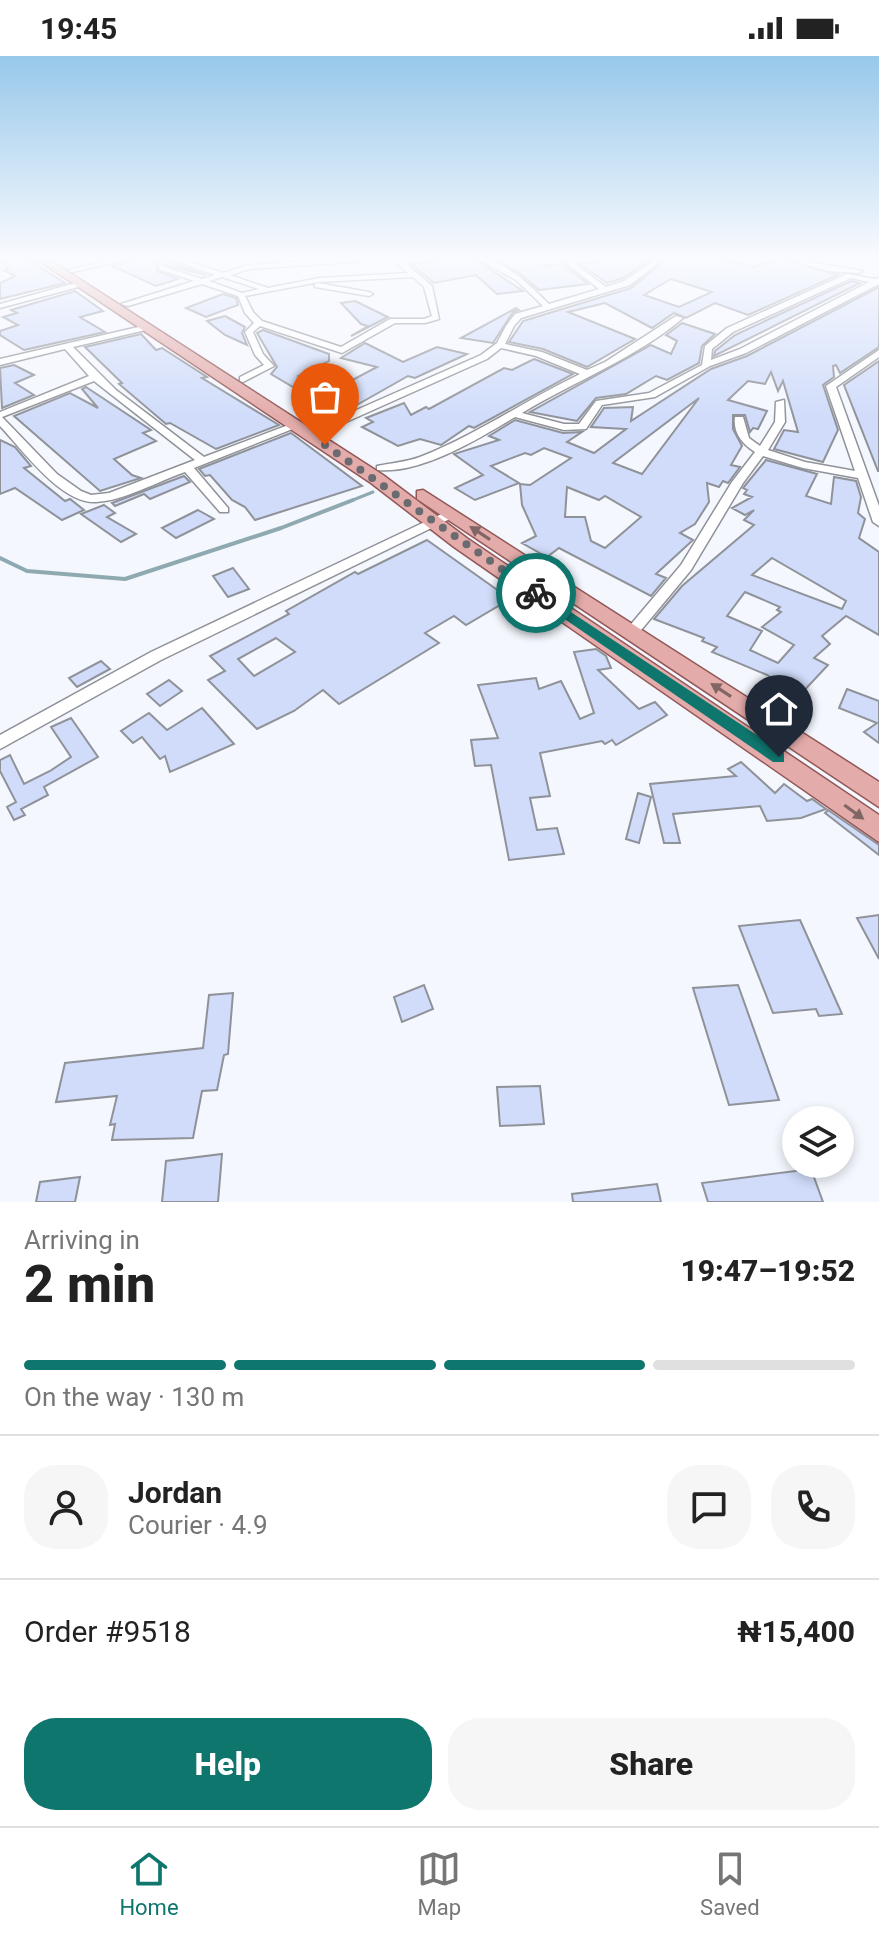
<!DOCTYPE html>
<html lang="en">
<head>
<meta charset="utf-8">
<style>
  body { margin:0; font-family:Roboto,sans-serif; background:#f6f6f6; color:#222; height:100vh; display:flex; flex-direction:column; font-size:30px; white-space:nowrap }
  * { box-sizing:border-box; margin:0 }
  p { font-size:26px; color:#767676 }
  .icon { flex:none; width:44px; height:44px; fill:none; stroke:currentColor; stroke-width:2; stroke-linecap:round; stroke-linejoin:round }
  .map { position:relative; height:1146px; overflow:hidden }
  .drawer { display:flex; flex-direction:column; background:#fff; flex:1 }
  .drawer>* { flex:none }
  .fabs { position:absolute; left:782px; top:1050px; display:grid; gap:16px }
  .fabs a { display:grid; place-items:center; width:72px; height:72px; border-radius:50%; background:#fff; box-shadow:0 4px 12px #0003; font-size:40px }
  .pin { position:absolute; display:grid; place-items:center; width:68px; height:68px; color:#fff; margin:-82px -34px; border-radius:50% 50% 50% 0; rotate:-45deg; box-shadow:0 0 8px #0007 }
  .pin .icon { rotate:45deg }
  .courier { position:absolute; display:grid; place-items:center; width:80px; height:80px; margin:-40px; border:6px solid #0f766e; border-radius:50%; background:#fff; color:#222; box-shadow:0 2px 10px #0007 }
  .head em { font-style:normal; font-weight:800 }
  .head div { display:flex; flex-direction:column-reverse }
  .head { display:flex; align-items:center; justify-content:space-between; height:136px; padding:0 24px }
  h1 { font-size:52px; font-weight:800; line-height:60px }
  .bar { display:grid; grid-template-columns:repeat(4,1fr); gap:12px 8px; align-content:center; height:96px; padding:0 24px }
  .bar i { height:10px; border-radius:6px; background:#e0e0e0 }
  .bar .selected { background:#0f766e }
  .bar p { grid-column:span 4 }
  .line { display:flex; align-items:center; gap:20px; padding:0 24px; border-top:2px solid #e0e0e0 }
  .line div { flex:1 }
  .round { display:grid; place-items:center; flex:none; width:84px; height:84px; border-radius:32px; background:#f6f6f6 }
  .cta { display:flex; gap:16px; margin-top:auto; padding:16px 24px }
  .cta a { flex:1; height:92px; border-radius:32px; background:#0f766e; color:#fff; font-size:32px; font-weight:800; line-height:92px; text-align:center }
  .cta a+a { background:#f6f6f6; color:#222 }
  .status { display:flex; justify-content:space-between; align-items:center; height:56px; padding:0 40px; background:#fff; direction:ltr }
  .status svg { height:22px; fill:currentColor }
  .menu { display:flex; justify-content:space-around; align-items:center; height:112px; border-top:2px solid #e0e0e0; background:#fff; font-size:22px; color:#767676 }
  .menu a { display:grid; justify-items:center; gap:4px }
  .menu .selected { color:#0f766e }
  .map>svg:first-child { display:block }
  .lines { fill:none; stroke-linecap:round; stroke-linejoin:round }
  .stream-far1 { stroke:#8eaab0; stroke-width:3 }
  .stream { stroke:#8eaab0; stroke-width:4 }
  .building { fill:#d0dcfa; stroke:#8f9298; stroke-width:2; fill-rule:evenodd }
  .minor-casing { stroke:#909299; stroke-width:3 }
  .primary-casing { stroke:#925756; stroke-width:3 }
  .minor { fill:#fff; fill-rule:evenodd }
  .primary { fill:#e3acaa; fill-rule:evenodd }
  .oneway { fill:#816666 }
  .route { fill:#0f766e }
  .done { stroke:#6a6b70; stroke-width:8; stroke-dasharray:0 14.4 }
</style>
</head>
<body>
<div class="status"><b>19:45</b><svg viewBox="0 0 49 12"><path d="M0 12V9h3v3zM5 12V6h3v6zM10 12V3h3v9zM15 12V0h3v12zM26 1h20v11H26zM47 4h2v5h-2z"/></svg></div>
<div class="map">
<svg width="879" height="1146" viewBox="0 0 879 1146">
  <rect width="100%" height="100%" fill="#f4f7fe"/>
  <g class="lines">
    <polyline class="stream-far1" points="348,446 373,436"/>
    <polyline class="stream" points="0,502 27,515 125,523 281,472 353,444"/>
  </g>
  <g class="building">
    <polygon points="0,202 26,202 65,227 0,243 0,227 15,220 4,214 8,213"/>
    <polygon points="137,202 175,202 175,208 206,219 157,207 157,215 178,223 156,230 112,210"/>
    <polygon points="450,202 473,202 523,235 497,238 476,219 434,227 411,208"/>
    <polygon points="491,202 538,202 539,210 563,208 588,228 539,234 518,216"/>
    <polygon points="589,202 653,202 623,222 607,227 579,207 597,206"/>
    <path d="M668,202H718L754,211L780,202L838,219L748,259L715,247L686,262L674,257L652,272L605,247L568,256L635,283L587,311L543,293L509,286L523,265L631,232ZM671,223L712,236L679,251L644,239Z"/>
    <polygon points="851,225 860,227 714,300 715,295 735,279"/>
    <path d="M879,231V291L840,317L836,309L833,310L834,321L823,329L838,374L823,406L774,393L784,374L798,376L783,325L778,335L771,316L765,328L748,325L728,344L767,355L758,373L753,372L750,376L745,359H733V373L742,390L731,409L740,411L728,427L723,425L719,431L707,427L709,446L695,468L680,477L693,484L656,518L666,522L651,540L559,492L547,501L522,487L536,480L522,449L520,428L530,429L571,402L544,392L531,399L525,397L491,410L519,427L475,444L455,432L483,419L454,398L499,384L489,380L515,364L563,377L582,376L567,386L594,397L626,373L591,371L604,352L633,351L631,365L711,313L747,300ZM699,342L642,418L613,407ZM567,431L599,444L605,440L641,461L605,492L591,485L585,461H565Z"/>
    <polygon points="75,235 103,255 80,261 105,276 24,294 0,279 0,275 18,269 3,261 17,257 11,254"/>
    <polygon points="223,238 236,242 238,249 206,261 186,252"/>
    <polygon points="355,245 388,261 351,280 368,270 361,268 341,247"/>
    <polygon points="516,252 519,254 513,256 493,287 461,282"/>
    <polygon points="225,260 245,271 242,277 247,289 225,279 207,265"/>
    <polygon points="682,267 715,278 702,290 699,307 667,324 656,320 626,338 596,342 577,365 530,356 651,289 671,298 677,285 666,279"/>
    <polygon points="263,274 329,298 329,305 298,320 322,334 337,326 345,328 377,311 341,302 365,287 403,306 437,291 467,298 415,322 408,320 348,354 339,350 329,355 308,345 313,343 271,318 277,311 257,277"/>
    <polygon points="141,278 156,294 162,292 207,321 202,322 279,369 216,393 170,367 166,368 119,328 122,327 85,291"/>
    <polygon points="534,303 573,318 474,372 469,370 441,389 420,383 398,390 362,371 373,366 366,362 404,347 411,359 426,351 429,353 504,312 512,314"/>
    <polygon points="879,305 879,415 878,415 844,329"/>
    <polygon points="14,309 34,319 15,327 34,339 2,352 0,312"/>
    <polygon points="86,331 151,374 143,377 156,385 114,403 132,419 141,422 100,435 14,360 70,337 98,352 82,333"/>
    <polygon points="291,377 362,430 255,464 245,451 232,444 210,419 205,420 199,413"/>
    <polygon points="0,384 15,391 31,410 24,412 65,445 70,443 84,454 62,464 15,432 0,438"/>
    <path d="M766,404L817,418L806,440L831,448L834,421L856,425L861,441L858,457L865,463L859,482L879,496V579L846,560L822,580L830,588L814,602L828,609L799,640L767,619L712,596L717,591L702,585L704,582L654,563L682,530L754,469L744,464L754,454L745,459L732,452L752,441L744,438L747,434L743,432ZM772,502L846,545L842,553L752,519ZM745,536L780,551L777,554L781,556L762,571L794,589L778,607L750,594L762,575L727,560Z"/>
    <polygon points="184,420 190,426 150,443 144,438 115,450 112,447"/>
    <polygon points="104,449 115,457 107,461 136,478 121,486 81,458"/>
    <polygon points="198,454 214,463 176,482 162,472"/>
    <path d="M427,484L510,543L466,569L454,560L425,577L439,587L339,648L323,634L294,655L257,673L208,624L225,615L210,600L289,558L286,555L355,516L358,518ZM276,582L295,596L254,620L238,603Z"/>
    <polygon points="233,512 249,533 228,541 213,520"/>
    <polygon points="596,593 606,600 611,612 598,614 639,653 655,646 667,659 616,689 612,684 605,688 602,685 540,697 550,740 530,742 537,774 557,772 564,798 509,804 491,709 475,710 471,684 498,682 478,629 536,622 539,633 561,625 580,663 594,657 574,596"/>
    <polygon points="101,605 110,613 77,631 69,622"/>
    <polygon points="169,624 182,635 160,650 147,638"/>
    <polygon points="847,633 879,645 879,687 864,676 877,667 839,652"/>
    <polygon points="202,652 234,688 170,716 165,700 160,703 142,681 133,687 121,675 149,657 167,674"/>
    <polygon points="71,662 98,701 44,731 48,739 21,753 25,759 14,764 7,751 16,746 0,715 0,704 10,699 24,728 50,715 71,701 51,671"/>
    <polygon points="741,706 775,737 784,728 807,745 812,743 826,753 801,762 767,765 760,750 673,758 680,787 664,787 650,728 736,720 728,713"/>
    <polygon points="638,737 651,741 639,787 626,783"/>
    <polygon points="828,754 879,789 879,799 825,757"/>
    <polygon points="879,859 879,903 857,862"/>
    <polygon points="800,864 842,958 819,960 816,953 773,957 739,870"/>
    <polygon points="424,929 433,953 402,966 394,941"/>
    <polygon points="738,929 779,1044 729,1049 693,932"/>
    <polygon points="233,937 228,998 224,999 217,1034 202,1035 193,1082 112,1084 115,1068 110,1069 117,1040 56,1046 65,1007 203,992 209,939"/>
    <polygon points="540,1030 544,1068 500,1070 497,1031"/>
    <polygon points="222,1098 218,1146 162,1146 166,1105"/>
    <polygon points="811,1113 823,1146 708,1146 702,1127"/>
    <polygon points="80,1121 75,1146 36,1146 40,1126"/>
    <polygon points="657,1128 661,1146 573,1146 572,1138"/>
  </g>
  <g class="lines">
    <defs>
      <g id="minor">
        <polygon points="122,202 134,202 72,216 68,214"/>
        <path d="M362,202H399L432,230L439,263L425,267H395L342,297L260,270L253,276L263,298L274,310L243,326L240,325V321L264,309L255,299L245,276L254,267L245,257L238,240L202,228L128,250L121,248L194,225L159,213V209L202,223L215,219L176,205L178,202L223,217L249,209ZM392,203L408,217L319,222L268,232L230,219L250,213ZM222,221L259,233L242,237L209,225ZM413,221L424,231L432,260L424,263H390L341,291L262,265L253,256L245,240L319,226Z"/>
        <path d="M476,202C503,202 531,230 549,248L599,233L560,202H567L606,231L624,225L658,202H665L630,229L521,262L514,270L505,288L542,296L587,314L605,306L676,260L683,262C636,302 575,325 522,357L564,368H579L596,345L649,337L702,309L705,290L727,272L847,218L875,223L879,222V228L746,297L710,310L655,341L602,349L586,373L564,374L515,361C478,383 422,418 377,414V410C391,407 407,406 420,401C476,379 526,344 580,318L536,300L501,292L487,303L326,375H318V371L481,299L497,287L506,270L515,258L543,250L516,224ZM851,222L869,226L740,293L711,304L712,293L733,276Z"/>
        <polygon points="783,202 863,215 859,217 828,215"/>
        <polygon points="79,226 82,226 82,230 0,252 0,248"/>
        <polygon points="318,227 369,236 373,238 369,240 315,231 314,229"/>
        <path d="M147,269L151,271L150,273L73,291L116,334L204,401L291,368L300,370L194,412L228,452V456H220L185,416C159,425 123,445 96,446C61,448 22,393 0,370V356L89,320L65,293L0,309V303ZM94,325L195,404L109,437L91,439L81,435L57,418L2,361Z"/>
        <path d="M879,294V301L836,331L879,450V470L873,466L858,422L803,412L763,400L743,427L691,514L637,579H627L625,576L627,573L681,509L732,426L755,396C742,388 733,377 735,361H743L749,382L760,390L775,366L776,346L784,344L785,366L768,394L805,406L855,415L826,330Z"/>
        <polygon points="450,454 456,458 454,461 161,604 0,693 0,679 151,596"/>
      </g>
      <g id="primary">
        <polygon points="35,202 47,202 383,419 468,483 879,759 879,786 454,491 371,427"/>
        <polygon points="423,434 879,726 879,751 417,443 417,435"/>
      </g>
    </defs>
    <use href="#minor" class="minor-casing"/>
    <use href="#primary" class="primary-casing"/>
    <use href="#minor" class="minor"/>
    <use href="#primary" class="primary"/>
  </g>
  <defs><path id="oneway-solid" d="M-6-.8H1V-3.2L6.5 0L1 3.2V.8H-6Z" transform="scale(2)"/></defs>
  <g class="oneway">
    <use href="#oneway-solid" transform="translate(480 477) rotate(-147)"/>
    <use href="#oneway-solid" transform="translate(721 634) rotate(-147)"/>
    <use href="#oneway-solid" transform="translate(854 756) rotate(36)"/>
  </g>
  <linearGradient id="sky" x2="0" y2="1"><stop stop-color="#97c8ea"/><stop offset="0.56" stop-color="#fafbff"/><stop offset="1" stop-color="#fafbff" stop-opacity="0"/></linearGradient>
  <rect width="879" height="362" fill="url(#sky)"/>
  <polygon class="route" points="536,533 784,697 784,706 773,706 531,540 529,537"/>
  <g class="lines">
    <polyline class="done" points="325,389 536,537"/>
  </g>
</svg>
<div class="fabs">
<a><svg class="icon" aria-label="layers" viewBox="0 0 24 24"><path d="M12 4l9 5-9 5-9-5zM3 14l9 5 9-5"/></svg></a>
</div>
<div class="pin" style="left:325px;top:389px;background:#ea580c"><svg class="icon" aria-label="bag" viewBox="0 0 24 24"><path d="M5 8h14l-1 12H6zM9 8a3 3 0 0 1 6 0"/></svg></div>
<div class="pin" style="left:779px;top:701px;background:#1f2937"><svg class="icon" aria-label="home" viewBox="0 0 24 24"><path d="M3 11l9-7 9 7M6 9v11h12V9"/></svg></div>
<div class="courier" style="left:536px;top:537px"><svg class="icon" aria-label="bike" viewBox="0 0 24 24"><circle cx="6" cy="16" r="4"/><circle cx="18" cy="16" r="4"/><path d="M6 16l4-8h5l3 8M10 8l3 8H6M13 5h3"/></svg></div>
</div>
<section class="drawer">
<div class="head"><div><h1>2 min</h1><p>Arriving in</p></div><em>19:47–19:52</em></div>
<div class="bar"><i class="selected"></i><i class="selected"></i><i class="selected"></i><i></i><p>On the way · 130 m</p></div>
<div class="line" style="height:144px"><a class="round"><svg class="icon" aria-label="person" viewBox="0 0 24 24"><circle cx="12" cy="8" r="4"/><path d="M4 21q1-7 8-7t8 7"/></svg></a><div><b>Jordan</b><p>Courier · 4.9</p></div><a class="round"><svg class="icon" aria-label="chat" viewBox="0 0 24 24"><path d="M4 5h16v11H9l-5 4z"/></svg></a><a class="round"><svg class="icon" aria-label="phone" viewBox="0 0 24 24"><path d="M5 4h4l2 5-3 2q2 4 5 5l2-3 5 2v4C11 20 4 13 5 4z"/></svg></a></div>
<div class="line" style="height:104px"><div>Order #9518</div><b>₦15,400</b></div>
<div class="cta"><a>Help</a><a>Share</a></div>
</section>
<nav class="menu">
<a class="selected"><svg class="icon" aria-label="home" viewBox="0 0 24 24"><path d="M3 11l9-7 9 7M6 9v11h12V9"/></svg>Home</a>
<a><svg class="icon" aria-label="map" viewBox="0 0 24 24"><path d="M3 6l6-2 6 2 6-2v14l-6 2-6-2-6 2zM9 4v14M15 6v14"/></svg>Map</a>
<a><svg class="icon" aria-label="saved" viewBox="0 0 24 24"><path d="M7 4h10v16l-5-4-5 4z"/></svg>Saved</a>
</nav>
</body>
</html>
